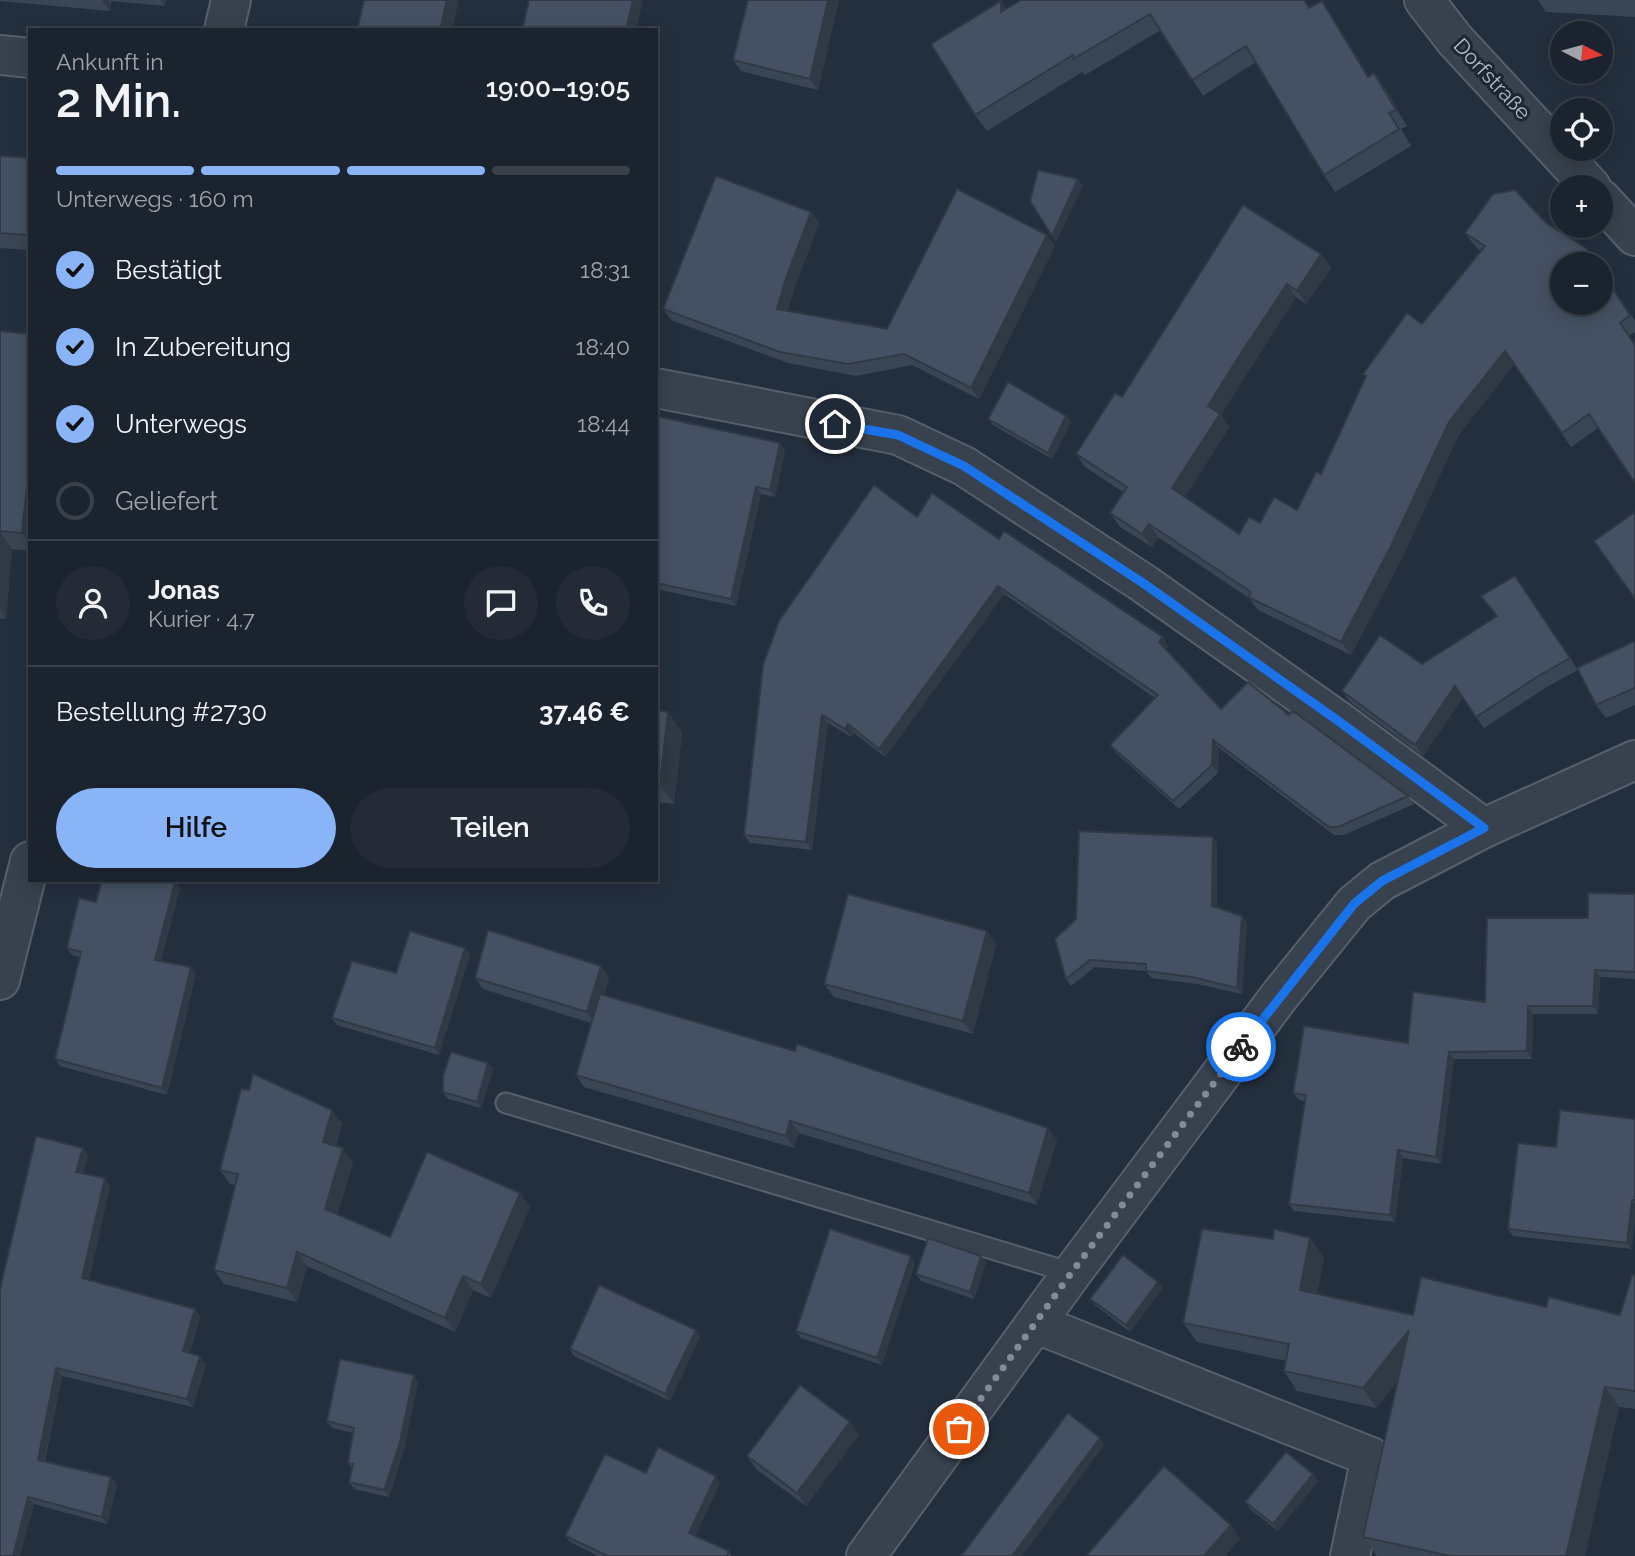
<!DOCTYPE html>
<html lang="de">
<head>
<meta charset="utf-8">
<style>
  body { margin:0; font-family:Raleway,sans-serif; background:#242b36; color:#f1f3f6; height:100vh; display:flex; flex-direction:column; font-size:26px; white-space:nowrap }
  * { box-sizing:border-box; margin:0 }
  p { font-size:23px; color:#a0a4aa }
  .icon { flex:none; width:38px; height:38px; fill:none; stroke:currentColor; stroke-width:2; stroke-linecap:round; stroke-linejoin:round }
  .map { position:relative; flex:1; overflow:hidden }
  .details { position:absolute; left:28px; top:28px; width:630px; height:854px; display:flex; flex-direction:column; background:#1b232e; border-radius:0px; box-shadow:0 4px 18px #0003,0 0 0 2px #39404a }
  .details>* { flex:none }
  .needle { width:46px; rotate:96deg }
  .tools { position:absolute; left:1550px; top:21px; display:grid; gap:14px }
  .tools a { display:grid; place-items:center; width:63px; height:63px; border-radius:50%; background:#1b232e; box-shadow:0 4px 18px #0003,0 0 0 2px #39404a; font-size:35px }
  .pin { position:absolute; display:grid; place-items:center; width:60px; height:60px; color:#fff; margin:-30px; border:4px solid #fff; border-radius:50%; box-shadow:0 2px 7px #0007 }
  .courier { position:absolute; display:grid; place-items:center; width:70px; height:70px; margin:-35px; border:5px solid #1a73e8; border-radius:50%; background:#fff; color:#222; box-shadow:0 2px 9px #0007 }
  .overview em { font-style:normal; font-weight:600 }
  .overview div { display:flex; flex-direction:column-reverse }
  .overview { display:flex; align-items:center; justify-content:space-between; height:119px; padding:0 28px }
  h1 { font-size:46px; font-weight:600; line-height:52px }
  .bar { display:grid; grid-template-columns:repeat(4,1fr); gap:10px 7px; align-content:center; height:84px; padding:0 28px }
  .bar i { height:9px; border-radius:5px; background:#39404a }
  .bar .selected { background:#8ab4f8 }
  .bar p { grid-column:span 4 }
  .line { display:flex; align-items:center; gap:18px; padding:0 28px; border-top:2px solid #39404a }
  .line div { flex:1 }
  .round { display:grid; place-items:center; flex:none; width:74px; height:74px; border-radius:37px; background:#242b36 }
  ol { padding:0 28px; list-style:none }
  li { display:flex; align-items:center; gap:21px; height:77px }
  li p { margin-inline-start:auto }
  li .icon { padding:7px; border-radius:50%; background:#8ab4f8; color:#111; stroke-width:4 }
  li:last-child { color:#a0a4aa }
  li i { width:38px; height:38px; border:4px solid #39404a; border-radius:50% }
  .button { display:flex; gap:14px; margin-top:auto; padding:14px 28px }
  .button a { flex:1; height:80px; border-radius:42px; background:#8ab4f8; color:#111; font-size:28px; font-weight:600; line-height:80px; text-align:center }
  .button a+a { background:#242b36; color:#f1f3f6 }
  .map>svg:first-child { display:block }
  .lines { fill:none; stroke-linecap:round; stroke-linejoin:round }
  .lane-casing { stroke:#565f6c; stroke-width:23 }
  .street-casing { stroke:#565f6c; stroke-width:42 }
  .lane { stroke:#38414e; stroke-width:19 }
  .street { stroke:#38414e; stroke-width:38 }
  .wall { fill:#3b4654 }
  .shaded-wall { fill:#303945 }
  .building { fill:#455162; stroke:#303945; stroke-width:2 }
  .done { stroke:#828b98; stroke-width:7; stroke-dasharray:0 12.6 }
  .route { stroke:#1a73e8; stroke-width:9 }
  .labels { text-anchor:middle; stroke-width:6; stroke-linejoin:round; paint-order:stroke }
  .street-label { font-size:21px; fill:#b4bcc9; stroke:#1d2633 }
</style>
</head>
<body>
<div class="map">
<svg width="1635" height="1556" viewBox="0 0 1635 1556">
  <rect width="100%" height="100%" fill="#242f3e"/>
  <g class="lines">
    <defs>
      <polyline id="lane" points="506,1103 1072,1273"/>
      <g id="street">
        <polyline points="1424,0 1455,40 1591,187"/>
        <polyline points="224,30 231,0"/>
        <polyline points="0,55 30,58"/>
        <polyline points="1601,199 1635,236"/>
        <polyline points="656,388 898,435 964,466 1143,583 1337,720 1484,828"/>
        <polyline points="0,980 30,861"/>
        <polyline points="1037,1324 1371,1457 1350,1556"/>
        <polyline points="866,1556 1072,1273 1281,994 1354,904 1382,881 1484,828 1635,760"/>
      </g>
    </defs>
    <use href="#lane" class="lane-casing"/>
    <use href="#street" class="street-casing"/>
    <use href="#lane" class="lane"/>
    <use href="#street" class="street"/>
  </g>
  <g class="wall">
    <polygon points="0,0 166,0 165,6 111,1 110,11 0,1"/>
    <polygon points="748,0 839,0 818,90 741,71 733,60"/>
    <polygon points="1538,0 1635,0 1635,17 1546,12"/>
    <polygon points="1310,8 1333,18 1369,76 1386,89 1407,126 1401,129 1411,146 1335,192 1324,175 1256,62 1203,96 1161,30 1085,75 1082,72 987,131 975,115 1006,9"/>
    <polygon points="0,156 30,158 30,250 0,248"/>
    <polygon points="811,212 819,223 794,289 787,311 887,329 1055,246 979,399 912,365 856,376 788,363 671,320 663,309"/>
    <polygon points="1545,222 1601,270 1635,321 1635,332 1629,336 1598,428 1571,447 1514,364 1458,436 1401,560 1351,655 1258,610 1249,598 1158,537 1152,547 1120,527 1110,513 1123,492 1085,467 1076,454 1122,397 1321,254 1331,268 1306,304 1296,297 1251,367 1221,415 1229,427 1185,497 1239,534 1260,523 1297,510 1321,474 1366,378 1363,374 1422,324 1481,251 1475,246 1465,233"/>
    <polygon points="0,331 30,334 30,551 12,549 6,619 0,618"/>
    <polygon points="656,416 780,443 785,450 775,497 761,494 736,606 656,589"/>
    <polygon points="1066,416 1071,422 1052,459 993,425 988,419"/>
    <polygon points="917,517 999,539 1168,646 1166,649 1221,709 1289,715 1408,796 1414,804 1344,835 1334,835 1219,748 1218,773 1179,809 1116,753 1110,745 1155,698 1004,594 885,757 854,733 851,737 828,723 812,850 750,843 744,835"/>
    <polygon points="1515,576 1578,670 1545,688 1484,728 1463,697 1423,756 1350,702 1342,691 1422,664 1496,616 1481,596"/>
    <polygon points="1635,641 1635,705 1606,718 1596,705"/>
    <polygon points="656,705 660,711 682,732 674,804 656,802"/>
    <polygon points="1213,837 1217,844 1217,908 1242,916 1247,922 1242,994 1197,984 1151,978 1146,971 1095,967 1071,986 1066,979"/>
    <polygon points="175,882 180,888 161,961 196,974 167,1095 60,1066 55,1059 79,957 72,955 67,948 96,902"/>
    <polygon points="1635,894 1635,979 1600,977 1598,1014 1533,1014 1532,1059 1454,1059 1441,1164 1403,1158 1395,1222 1294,1211 1289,1204 1305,1101 1299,1100 1293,1093 1408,1043 1485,1002 1588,918"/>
    <polygon points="996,944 973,1034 834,997 824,984"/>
    <polygon points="465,948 470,954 439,1055 337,1025 332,1018 396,973"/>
    <polygon points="609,977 604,995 1057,1140 1037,1205 799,1133 794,1148 584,1087 576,1075 591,1023 483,989 475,978"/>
    <polygon points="488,1063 493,1069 481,1108 448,1099 443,1092"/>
    <polygon points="332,1110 342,1124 336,1146 353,1162 337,1214 390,1237 530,1207 491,1298 473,1290 455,1332 307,1266 297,1302 224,1284 214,1270 235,1185 230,1184 220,1170"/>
    <polygon points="1635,1119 1635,1218 1632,1249 1513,1236 1508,1229 1556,1147"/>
    <polygon points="83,1148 88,1156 83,1173 110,1186 89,1279 200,1317 190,1353 206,1364 193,1407 62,1376 45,1461 111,1477 117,1485 107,1524 34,1504 20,1556 0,1556"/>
    <polygon points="1310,1238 1324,1258 1317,1294 1413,1315 1546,1307 1620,1315 1635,1275 1635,1409 1619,1407 1585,1556 1377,1556 1363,1537 1398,1381 1376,1408 1297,1391 1284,1371 1286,1361 1197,1342 1183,1323 1273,1239"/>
    <polygon points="981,1256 986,1262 974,1299 921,1281 916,1274"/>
    <polygon points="915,1263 882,1365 801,1338 796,1331"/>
    <polygon points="1163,1288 1130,1332 1095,1305 1090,1299"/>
    <polygon points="700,1336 670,1401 574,1356 570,1349"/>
    <polygon points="418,1382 404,1449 389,1497 354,1489 349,1482 352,1469 348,1463 354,1433 332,1428 327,1421"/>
    <polygon points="850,1422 859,1435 806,1506 756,1469 747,1456"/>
    <polygon points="1313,1474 1318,1481 1278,1531 1250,1509 1245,1502"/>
    <polygon points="720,1483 695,1536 729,1551 732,1556 598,1556 570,1542 565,1536"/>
  </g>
  <g class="shaded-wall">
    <polygon points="102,0 110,0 110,11"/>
    <polygon points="161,0 166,0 165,6"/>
    <polygon points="447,0 459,0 452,30 440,30"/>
    <polygon points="633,0 643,0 636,30 626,30"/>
    <polygon points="828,0 839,0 818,90 810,79"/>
    <polygon points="1001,1 1012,17 1001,12"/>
    <polygon points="1322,1 1333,18 1379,93 1368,77"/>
    <polygon points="1374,73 1386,89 1407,126 1396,110"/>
    <polygon points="1078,179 1083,186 1056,242 1052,236"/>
    <polygon points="811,212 819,223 794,289 785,320 777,309 786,278"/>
    <polygon points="1047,235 1055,246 979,399 971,388"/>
    <polygon points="1321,254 1331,268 1306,304 1297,291"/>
    <polygon points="1287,284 1296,297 1221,415 1229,427 1182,502 1172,488 1208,406"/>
    <polygon points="1505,351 1514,364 1458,436 1401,560 1351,655 1341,642 1449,422"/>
    <polygon points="1066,416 1071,422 1052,459 1048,453"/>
    <polygon points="780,443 785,450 775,497 770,490"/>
    <polygon points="30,458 30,545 22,533"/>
    <polygon points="756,487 761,494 736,606 731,599"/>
    <polygon points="1149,524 1158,537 1152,547 1142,534"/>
    <polygon points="0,532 12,549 6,619 0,610"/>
    <polygon points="998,586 1004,594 885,757 879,749"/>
    <polygon points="1163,637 1168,646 1165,651 1159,642"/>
    <polygon points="1455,686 1463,697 1423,756 1415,745"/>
    <polygon points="668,712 682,732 674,804 660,784"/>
    <polygon points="822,715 828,723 812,850 806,842"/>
    <polygon points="848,724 854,733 851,737 845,729"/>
    <polygon points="1213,740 1219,748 1218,773 1212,765"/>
    <polygon points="1213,837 1217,844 1217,913 1212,906"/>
    <polygon points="175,882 180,888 159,967 155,960"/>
    <polygon points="1242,916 1247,922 1242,994 1237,988"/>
    <polygon points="987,931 996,944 973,1034 963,1021"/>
    <polygon points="465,948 470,954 439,1055 435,1048"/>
    <polygon points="601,966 609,977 595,1024 587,1012"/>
    <polygon points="191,967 196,974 167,1095 162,1088"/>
    <polygon points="1595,970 1600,977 1598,1014 1593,1006"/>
    <polygon points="1528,1006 1533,1014 1532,1059 1527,1051"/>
    <polygon points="1449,1052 1454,1059 1441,1164 1436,1157"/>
    <polygon points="488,1063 493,1069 481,1108 477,1102"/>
    <polygon points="332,1110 342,1124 333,1156 323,1142"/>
    <polygon points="790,1121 799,1133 794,1148 786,1136"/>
    <polygon points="1048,1128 1057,1140 1037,1205 1029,1193"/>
    <polygon points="83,1148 88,1156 81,1180 76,1172"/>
    <polygon points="343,1148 353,1162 335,1223 325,1209"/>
    <polygon points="1398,1150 1403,1158 1395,1222 1390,1215"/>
    <polygon points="105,1178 110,1186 88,1285 82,1278"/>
    <polygon points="520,1193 530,1207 491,1298 481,1284"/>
    <polygon points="1632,1200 1635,1204 1635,1218 1632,1249 1627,1243"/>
    <polygon points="1310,1238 1324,1258 1314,1310 1300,1290"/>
    <polygon points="297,1252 307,1266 297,1302 287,1288"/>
    <polygon points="911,1256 915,1263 882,1365 877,1358"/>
    <polygon points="981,1256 986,1262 974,1299 970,1292"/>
    <polygon points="463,1276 473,1290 455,1332 445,1318"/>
    <polygon points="1158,1282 1163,1288 1130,1332 1126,1325"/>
    <polygon points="195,1309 200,1317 188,1359 183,1351"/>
    <polygon points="696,1330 700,1336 670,1401 665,1394"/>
    <polygon points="1409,1330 1423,1350 1376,1408 1363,1388"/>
    <polygon points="200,1356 206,1364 193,1407 187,1399"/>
    <polygon points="56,1368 62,1376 43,1467 38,1460"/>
    <polygon points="414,1375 418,1382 404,1449 389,1497 384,1490"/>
    <polygon points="1605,1387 1619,1407 1585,1556 1566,1556"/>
    <polygon points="850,1422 859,1435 806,1506 797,1493"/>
    <polygon points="1100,1438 1105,1444 1022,1556 1012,1556"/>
    <polygon points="1313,1474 1318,1481 1278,1531 1273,1524"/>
    <polygon points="716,1476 720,1483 693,1540 689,1533"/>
    <polygon points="111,1477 117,1485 107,1524 102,1517"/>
    <polygon points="28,1497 34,1504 20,1556 13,1556"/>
    <polygon points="1231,1525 1240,1539 1225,1556 1204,1556"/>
  </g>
  <g class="building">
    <polygon points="364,0 447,0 440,30 357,30"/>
    <polygon points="529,0 633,0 626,30 522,30"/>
    <polygon points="748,0 828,0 810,79 733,60"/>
    <polygon points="1021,0 1304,0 1309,8 1322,1 1368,77 1374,73 1396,110 1389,113 1399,129 1324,175 1246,46 1192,80 1150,14 1073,59 1073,55 975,115 931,44 1001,1 1001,12"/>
    <polygon points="0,156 30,158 30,235 0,233"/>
    <polygon points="1038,170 1078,179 1052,236 1030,201"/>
    <polygon points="716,176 811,212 786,278 777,309 887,329 957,189 1047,235 971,388 904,354 848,364 780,352 663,309"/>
    <polygon points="1515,190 1545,222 1586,248 1597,264 1563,264 1563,303 1601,303 1601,271 1630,315 1620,323 1635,345 1635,483 1589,414 1562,433 1505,351 1449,422 1391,546 1341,642 1248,597 1251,592 1149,524 1142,534 1110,513 1127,487 1076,454 1115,393 1122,397 1243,205 1321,254 1297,291 1287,284 1241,353 1208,406 1220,414 1172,488 1239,534 1249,517 1260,523 1274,497 1297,510 1316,472 1321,474 1366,376 1363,374 1407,313 1422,324 1485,246 1465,233 1493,194"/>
    <polygon points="0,331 30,334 30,458 22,533 0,531"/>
    <polygon points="1008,382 1066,416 1048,453 988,419"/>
    <polygon points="656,416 780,443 770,490 756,487 731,599 656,583"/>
    <polygon points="874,485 917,517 932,493 999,539 1004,531 1163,637 1159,642 1221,709 1248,682 1289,715 1291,712 1296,713 1408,796 1338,827 1329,827 1213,740 1212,765 1173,801 1110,745 1158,695 998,586 879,749 848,724 845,729 822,715 806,842 744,835 763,665 779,621"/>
    <polygon points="1635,512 1635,599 1594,541"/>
    <polygon points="1515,576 1570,658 1537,677 1476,717 1455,686 1415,745 1342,691 1380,635 1422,664 1497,616 1481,596"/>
    <polygon points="1635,641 1635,688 1596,705 1577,668"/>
    <polygon points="656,710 668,712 660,784 656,783"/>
    <polygon points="1079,831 1213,837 1212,906 1242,916 1237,988 1192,977 1146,971 1146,964 1090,960 1066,979 1055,939 1076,919"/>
    <polygon points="102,880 169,880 175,882 155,960 191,967 162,1088 55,1059 81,952 67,948 79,898 96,902"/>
    <polygon points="1588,893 1635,894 1635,972 1595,970 1593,1006 1528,1006 1527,1051 1449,1052 1436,1157 1398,1150 1390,1215 1289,1204 1306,1095 1293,1093 1304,1026 1408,1043 1413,992 1485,1002 1487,918 1588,918"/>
    <polygon points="848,894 987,931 963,1021 824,984"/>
    <polygon points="488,930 601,966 587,1012 475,978"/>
    <polygon points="410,931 465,948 435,1048 332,1018 352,961 396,973"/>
    <polygon points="600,994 795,1051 797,1044 1048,1128 1029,1193 790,1121 786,1136 576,1075"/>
    <polygon points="451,1052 488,1063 477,1102 443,1092 443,1076"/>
    <polygon points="253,1074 332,1110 323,1142 343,1148 325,1209 390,1237 427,1152 520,1193 481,1284 463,1276 445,1318 297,1252 287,1288 214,1270 238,1174 220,1170 241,1089 249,1090"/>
    <polygon points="1560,1110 1635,1119 1635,1200 1632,1200 1627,1243 1508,1229 1518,1143 1556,1147"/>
    <polygon points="36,1136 83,1148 76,1172 105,1178 82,1278 195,1309 183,1351 200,1356 187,1399 56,1368 38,1460 111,1477 102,1517 28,1497 13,1556 0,1556 0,1289"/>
    <polygon points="830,1229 911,1256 877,1358 796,1331"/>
    <polygon points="1202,1229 1273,1239 1274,1229 1310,1238 1300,1290 1413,1315 1421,1277 1546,1307 1549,1297 1620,1315 1632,1275 1635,1275 1635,1391 1605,1387 1566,1556 1450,1556 1363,1537 1409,1330 1363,1388 1284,1371 1289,1344 1183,1323"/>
    <polygon points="928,1238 981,1256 970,1292 916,1274"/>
    <polygon points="1123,1255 1158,1282 1126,1325 1090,1299"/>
    <polygon points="599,1285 696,1330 665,1394 570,1349"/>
    <polygon points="340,1359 414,1375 400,1442 384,1490 349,1482 353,1464 348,1463 354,1428 327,1421"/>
    <polygon points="800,1385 850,1422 797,1493 747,1456"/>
    <polygon points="1068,1413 1100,1438 1012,1556 961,1556"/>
    <polygon points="658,1447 716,1476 689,1533 729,1551 727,1556 608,1556 565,1536 605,1454 646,1473"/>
    <polygon points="1286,1452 1313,1474 1273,1524 1245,1502"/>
    <polygon points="1164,1466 1231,1525 1204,1556 1086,1556"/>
  </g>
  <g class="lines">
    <polyline class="done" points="959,1429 1072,1272 1241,1047"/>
    <polyline class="route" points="835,424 898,435 964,466 1143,583 1337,720 1484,828 1382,881 1354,904 1241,1047"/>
  </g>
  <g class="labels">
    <g class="street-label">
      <text transform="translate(1492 79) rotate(47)" y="7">Dorfstraße</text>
    </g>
  </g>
</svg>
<div class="tools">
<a><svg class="needle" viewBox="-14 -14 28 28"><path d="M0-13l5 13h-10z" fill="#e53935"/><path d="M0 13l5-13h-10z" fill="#a0a4aa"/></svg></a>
<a><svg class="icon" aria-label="locate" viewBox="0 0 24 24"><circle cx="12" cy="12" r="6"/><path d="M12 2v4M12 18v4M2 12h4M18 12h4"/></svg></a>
<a>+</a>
<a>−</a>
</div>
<div class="pin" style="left:959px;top:1429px;background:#ea580c"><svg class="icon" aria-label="bag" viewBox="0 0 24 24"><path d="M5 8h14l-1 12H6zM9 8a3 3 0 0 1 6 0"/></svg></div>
<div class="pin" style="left:835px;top:424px;background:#1f2937"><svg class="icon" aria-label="home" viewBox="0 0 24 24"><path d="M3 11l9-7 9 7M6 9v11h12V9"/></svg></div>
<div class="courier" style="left:1241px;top:1047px"><svg class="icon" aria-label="bike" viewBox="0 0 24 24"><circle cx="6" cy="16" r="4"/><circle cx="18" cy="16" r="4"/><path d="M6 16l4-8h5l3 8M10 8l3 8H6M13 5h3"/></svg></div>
<section class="details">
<div class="overview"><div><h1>2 Min.</h1><p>Ankunft in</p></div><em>19:00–19:05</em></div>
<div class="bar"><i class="selected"></i><i class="selected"></i><i class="selected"></i><i></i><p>Unterwegs · 160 m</p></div>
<ol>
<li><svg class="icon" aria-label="check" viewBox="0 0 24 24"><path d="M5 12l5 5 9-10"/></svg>Bestätigt<p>18:31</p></li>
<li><svg class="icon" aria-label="check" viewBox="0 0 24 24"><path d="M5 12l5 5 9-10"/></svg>In Zubereitung<p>18:40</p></li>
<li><svg class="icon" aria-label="check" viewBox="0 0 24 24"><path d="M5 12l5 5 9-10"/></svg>Unterwegs<p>18:44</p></li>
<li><i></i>Geliefert</li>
</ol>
<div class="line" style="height:126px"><a class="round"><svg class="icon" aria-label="person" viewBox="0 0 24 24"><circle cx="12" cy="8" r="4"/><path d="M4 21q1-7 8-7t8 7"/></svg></a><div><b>Jonas</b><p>Kurier · 4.7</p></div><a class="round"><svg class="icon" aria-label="chat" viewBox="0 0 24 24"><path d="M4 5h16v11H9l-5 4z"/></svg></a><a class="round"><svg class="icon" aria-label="phone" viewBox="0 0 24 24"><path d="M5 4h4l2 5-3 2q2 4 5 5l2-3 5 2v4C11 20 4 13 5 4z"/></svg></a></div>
<div class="line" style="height:91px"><div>Bestellung #2730</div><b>37.46 €</b></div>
<div class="button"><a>Hilfe</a><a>Teilen</a></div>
</section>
</div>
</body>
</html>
